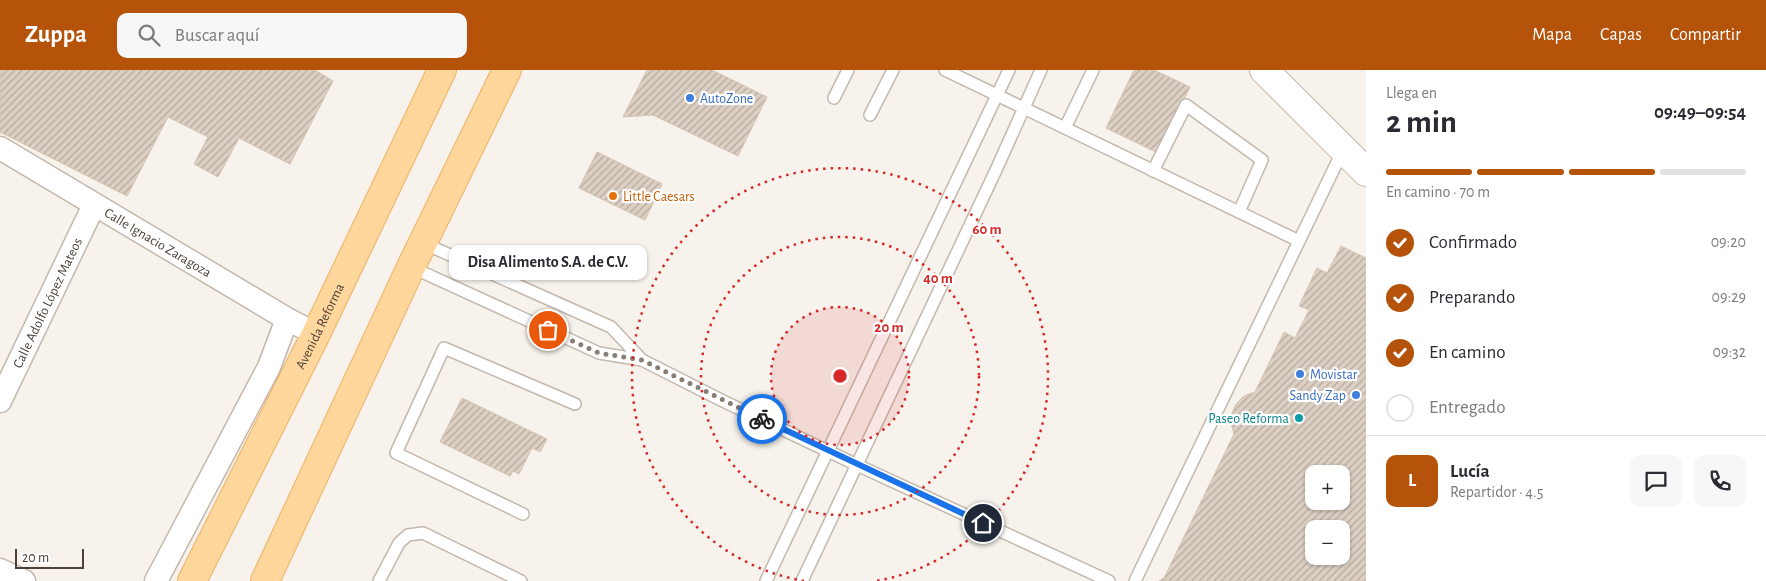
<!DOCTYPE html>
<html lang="es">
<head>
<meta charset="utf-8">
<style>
  body { margin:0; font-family:"Alegreya Sans",sans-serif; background:#f7f7f7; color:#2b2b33; height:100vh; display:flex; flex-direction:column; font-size:19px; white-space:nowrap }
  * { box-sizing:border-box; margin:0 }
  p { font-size:16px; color:#7c7c81 }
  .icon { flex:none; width:28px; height:28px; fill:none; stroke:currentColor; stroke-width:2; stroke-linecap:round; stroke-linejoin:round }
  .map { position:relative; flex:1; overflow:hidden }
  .sheet { display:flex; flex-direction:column; background:#fff; width:400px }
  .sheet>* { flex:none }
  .fabs { position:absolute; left:1305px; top:395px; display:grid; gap:10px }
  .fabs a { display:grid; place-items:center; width:45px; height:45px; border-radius:10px; background:#fff; box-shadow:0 1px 4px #0004; font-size:25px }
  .scale { position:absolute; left:15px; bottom:12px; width:69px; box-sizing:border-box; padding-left:5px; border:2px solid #4c4138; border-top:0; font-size:14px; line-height:18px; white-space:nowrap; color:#4c4138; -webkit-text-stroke:4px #fff; paint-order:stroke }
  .pin { position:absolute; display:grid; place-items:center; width:42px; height:42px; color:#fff; margin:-21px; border:2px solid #fff; border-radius:50%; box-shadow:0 1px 5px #0007 }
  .courier { position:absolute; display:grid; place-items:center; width:50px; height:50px; margin:-25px; border:4px solid #1a73e8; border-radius:50%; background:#fff; color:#222; box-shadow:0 1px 6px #0007 }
  .bubble { position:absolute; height:35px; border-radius:10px; background:#fff; box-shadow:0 1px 4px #0004; font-size:16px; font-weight:700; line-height:35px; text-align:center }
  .head em { font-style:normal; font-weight:700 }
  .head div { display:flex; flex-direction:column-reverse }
  .head { display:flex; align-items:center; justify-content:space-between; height:85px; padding:0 20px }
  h1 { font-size:32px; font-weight:700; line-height:38px }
  .bar { display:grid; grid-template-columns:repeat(4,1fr); gap:8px 5px; align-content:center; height:60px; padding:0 20px }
  .bar i { height:6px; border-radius:4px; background:#e1e1e2 }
  .bar .selected { background:#b45309 }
  .bar p { grid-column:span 4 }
  .line { display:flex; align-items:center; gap:12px; padding:0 20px; border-top:1px solid #e1e1e2 }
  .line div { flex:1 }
  .round { display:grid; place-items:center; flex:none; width:52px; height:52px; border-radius:10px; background:#f7f7f7 }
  ol { padding:0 20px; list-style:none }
  li { display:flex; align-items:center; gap:15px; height:55px }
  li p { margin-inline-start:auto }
  li .icon { padding:5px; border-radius:50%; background:#b45309; color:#fff; stroke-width:4 }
  li:last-child { color:#7c7c81 }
  li i { width:28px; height:28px; border:2px solid #e1e1e2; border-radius:50% }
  header { display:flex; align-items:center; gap:30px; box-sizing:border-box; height:70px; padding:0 25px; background:#b45309; color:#fff }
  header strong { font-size:24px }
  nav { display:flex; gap:28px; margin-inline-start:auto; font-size:18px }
  .search { width:350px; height:45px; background:#f7f7f7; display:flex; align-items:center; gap:12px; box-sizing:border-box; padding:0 18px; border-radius:10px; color:#7c7c81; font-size:19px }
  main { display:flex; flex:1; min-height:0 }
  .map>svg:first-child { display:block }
  .building { fill:url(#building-hatch); stroke:#d5c3b2; fill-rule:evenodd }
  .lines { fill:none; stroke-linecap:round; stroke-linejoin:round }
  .service-casing { stroke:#c3b8ad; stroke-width:14 }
  .minor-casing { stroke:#c3b8ad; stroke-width:25 }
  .tertiary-casing { stroke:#c3b8ad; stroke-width:30 }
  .primary-casing { stroke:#eeb162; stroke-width:30 }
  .service { stroke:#fff; stroke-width:11 }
  .minor { stroke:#fff; stroke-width:22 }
  .tertiary { stroke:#fff; stroke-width:28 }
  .primary { stroke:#ffd69c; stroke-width:28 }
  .done { stroke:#887f77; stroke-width:5; stroke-dasharray:0 9 }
  .route { stroke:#1a73e8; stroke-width:6 }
  .ring { fill:none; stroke:#d62828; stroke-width:2.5; stroke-dasharray:2.5 5 }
  .shop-dot { fill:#3f7fe0; stroke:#fff; stroke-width:2 }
  .food-dot { fill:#e8710a; stroke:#fff; stroke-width:2 }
  .culture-dot { fill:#0f9aa8; stroke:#fff; stroke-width:2 }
  .labels { text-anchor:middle; stroke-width:4.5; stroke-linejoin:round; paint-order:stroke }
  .shop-label { font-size:14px; fill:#366cbe; stroke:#fff; text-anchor:start }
  .food-label { font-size:14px; fill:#c56008; stroke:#fff; text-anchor:start }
  .street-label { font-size:14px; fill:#4c4138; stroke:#fff }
  .culture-label { font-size:14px; fill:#0d838f; stroke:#fff; text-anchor:end }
  .centre { fill:#d62828; stroke:#fff; stroke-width:2.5 }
  .ring-label { font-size:15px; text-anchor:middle; font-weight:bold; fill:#d62828; stroke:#fff; stroke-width:4.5; stroke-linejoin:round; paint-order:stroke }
</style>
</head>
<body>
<header>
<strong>Zuppa</strong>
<div class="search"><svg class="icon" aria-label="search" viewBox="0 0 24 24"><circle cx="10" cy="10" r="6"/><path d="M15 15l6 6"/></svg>Buscar aquí</div>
<nav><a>Mapa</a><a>Capas</a><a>Compartir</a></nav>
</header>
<main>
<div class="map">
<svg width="1366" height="511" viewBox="0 0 1366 511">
  <defs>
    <pattern id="building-hatch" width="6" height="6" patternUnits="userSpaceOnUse" patternTransform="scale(1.25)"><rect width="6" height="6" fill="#dccfc3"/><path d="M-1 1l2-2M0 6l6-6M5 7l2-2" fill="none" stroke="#b5aa9f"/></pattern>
  </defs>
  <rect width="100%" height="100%" fill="#f7f2eb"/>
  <g class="building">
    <polygon points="0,0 315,0 333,11 290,94 239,68 218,107 194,94 208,67 168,47 127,126 0,62"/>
    <polygon points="647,0 712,0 767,27 738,86 653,45 623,47"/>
    <polygon points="1134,0 1154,0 1190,17 1158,83 1106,58"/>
    <polygon points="597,82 662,114 645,150 579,118"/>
    <path d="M1341,176L1366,188V511H1159L1164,508L1234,364L1231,353L1232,343L1236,334L1244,326L1255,322L1284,262L1295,268L1309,240L1299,236L1317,198L1327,203ZM1314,404H1341V431H1314ZM1314,459H1341V486H1314Z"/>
    <polygon points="462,328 547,369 540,382 532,378 519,404 513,401 510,406 440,372"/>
  </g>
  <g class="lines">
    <defs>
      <g id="service">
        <polyline points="945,0 1299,171"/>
        <polyline points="834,28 848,0"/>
        <polyline points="870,45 893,0"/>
        <polyline points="1065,58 1093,0"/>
        <polyline points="1153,101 1186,35 1262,90 1239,142"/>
        <polyline points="423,173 611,257 642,290 723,331 857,395 1109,511"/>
        <polyline points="411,197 599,283 642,290"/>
        <polyline points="523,444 396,383 444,278 575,334"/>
        <polyline points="379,511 399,473 408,465 423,463 521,511"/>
        <polyline points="766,511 1009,0"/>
        <polyline points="802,511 996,100 1041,0"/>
        <polyline points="1135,511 1343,80"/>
      </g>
      <g id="minor">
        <path id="s1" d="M0,78L287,249L316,264"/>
        <path id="s2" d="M0,331L94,135"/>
        <polyline points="0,500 24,511"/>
        <polyline points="156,511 269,297 287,249"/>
      </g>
      <polyline id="tertiary" points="1264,0 1366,102"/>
      <g id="primary">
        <path id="s3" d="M192,511L316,264L442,0"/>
        <polyline points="265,511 411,197 507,0"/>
      </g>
    </defs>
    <use href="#service" class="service-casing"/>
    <use href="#minor" class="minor-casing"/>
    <use href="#tertiary" class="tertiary-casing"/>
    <use href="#primary" class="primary-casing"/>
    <use href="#service" class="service"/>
    <use href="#minor" class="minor"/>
    <use href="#tertiary" class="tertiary"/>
    <use href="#primary" class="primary"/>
  </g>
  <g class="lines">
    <polyline class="done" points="548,260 599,283 642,290 762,349"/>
    <polyline class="route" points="762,349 983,453"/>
  </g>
  <circle cx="840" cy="306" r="69" fill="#d62828" fill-opacity=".12"/>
  <g class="ring">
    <circle cx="840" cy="306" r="69"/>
    <circle cx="840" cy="306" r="139"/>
    <path d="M804 511A208 208 0 1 1 876 511"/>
  </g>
  <g class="shop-dot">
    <circle cx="690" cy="28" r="5"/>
    <circle cx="1300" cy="304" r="5"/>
    <circle cx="1356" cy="325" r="5"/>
  </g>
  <circle class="food-dot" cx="613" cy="126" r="5"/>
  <circle class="culture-dot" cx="1299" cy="348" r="5"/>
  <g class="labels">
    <g class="shop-label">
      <text x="700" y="33">AutoZone</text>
      <text x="1310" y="309">Movistar</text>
      <text x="1346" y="330" text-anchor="end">Sandy Zap</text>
    </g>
    <g class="food-label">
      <text x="623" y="131">Little Caesars</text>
    </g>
    <g class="street-label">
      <text dy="5" stroke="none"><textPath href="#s1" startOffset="184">Calle Ignacio Zaragoza</textPath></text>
      <text dy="5" stroke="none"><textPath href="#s2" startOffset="109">Calle Adolfo López Mateos</textPath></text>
      <text dy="5" stroke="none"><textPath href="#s3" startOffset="285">Avenida Reforma</textPath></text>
    </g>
    <g class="culture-label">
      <text x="1289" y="353">Paseo Reforma</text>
    </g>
  </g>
  <circle cx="840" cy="306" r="8" class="centre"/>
  <g class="ring-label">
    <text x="987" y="164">60 m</text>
    <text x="938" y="213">40 m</text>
    <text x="889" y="262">20 m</text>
  </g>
</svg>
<div class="fabs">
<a>+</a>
<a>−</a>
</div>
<div class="scale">20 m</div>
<div class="pin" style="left:548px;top:260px;background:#ea580c"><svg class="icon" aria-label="bag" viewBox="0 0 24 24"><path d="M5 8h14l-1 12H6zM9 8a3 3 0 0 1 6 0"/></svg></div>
<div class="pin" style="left:983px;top:453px;background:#1f2937"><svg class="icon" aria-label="home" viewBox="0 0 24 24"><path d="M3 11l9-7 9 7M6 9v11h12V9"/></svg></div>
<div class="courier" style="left:762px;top:349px"><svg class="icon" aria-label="bike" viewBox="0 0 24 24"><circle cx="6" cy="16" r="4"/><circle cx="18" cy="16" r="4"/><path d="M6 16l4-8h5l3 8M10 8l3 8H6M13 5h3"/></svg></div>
<div class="bubble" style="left:449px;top:175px;width:198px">Disa Alimento S.A. de C.V.</div>
</div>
<section class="sheet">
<div class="head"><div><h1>2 min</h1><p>Llega en</p></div><em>09:49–09:54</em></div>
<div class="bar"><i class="selected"></i><i class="selected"></i><i class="selected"></i><i></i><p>En camino · 70 m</p></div>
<ol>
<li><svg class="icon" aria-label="check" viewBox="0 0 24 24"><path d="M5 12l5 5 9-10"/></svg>Confirmado<p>09:20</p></li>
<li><svg class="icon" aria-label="check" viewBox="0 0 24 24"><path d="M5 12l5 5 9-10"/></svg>Preparando<p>09:29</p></li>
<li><svg class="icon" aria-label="check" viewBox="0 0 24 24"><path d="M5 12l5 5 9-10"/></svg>En camino<p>09:32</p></li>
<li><i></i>Entregado</li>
</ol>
<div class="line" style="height:90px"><b class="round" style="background:#b45309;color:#fff">L</b><div><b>Lucía</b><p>Repartidor · 4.5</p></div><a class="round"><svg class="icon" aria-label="chat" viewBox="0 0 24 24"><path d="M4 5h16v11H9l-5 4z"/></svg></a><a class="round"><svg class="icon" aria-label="phone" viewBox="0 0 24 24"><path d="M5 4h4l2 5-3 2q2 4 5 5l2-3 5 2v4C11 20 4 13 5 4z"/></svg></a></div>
</section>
</main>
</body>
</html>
